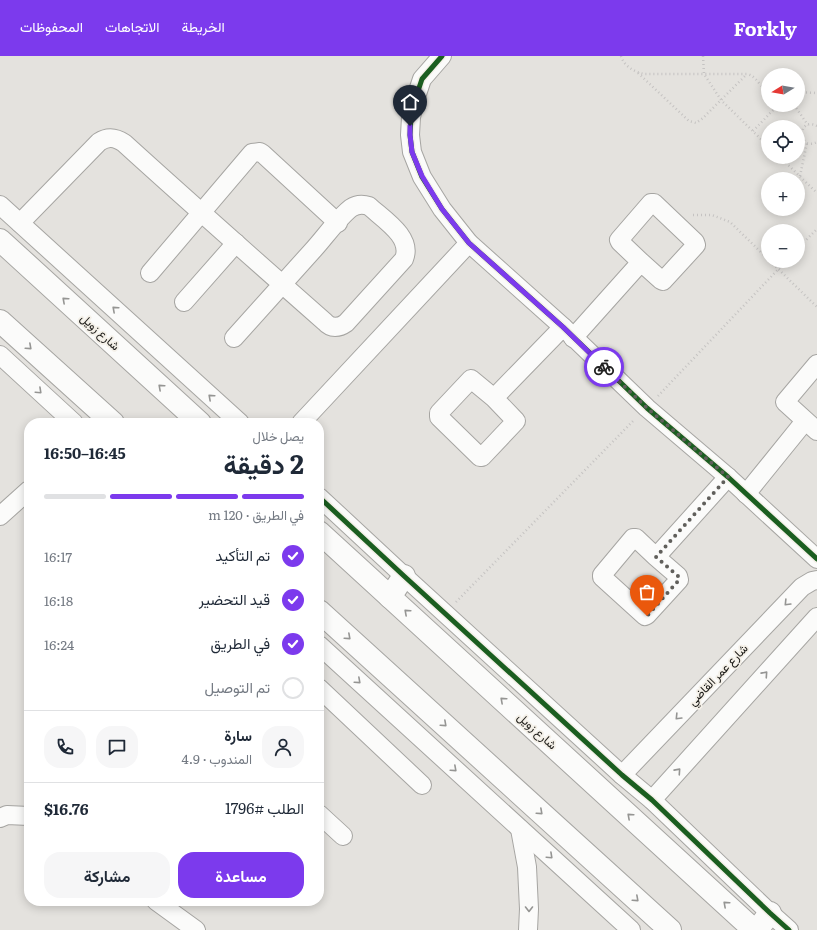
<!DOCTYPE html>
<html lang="ar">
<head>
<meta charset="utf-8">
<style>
  body { margin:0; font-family:Literata,Vazirmatn,serif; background:#f6f6f7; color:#1f2937; direction:rtl; height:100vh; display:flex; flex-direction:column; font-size:15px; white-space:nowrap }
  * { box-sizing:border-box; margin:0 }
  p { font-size:13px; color:#747a83 }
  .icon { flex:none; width:22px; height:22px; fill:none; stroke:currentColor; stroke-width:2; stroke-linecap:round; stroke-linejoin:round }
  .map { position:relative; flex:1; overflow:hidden; direction:ltr }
  .side { position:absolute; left:24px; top:362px; width:300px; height:488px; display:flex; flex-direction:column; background:#fff; border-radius:16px; box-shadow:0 2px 10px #0003; direction:rtl }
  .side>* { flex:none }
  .needle { width:26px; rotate:259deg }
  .tools { position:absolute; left:761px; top:12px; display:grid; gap:8px }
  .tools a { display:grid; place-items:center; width:44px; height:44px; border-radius:50%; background:#fff; box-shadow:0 2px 10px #0003; font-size:20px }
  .pin { position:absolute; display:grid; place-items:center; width:34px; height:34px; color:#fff; margin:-41px -17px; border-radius:50% 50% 50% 0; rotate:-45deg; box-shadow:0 0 4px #0007 }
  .pin .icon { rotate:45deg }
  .courier { position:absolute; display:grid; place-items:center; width:40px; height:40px; margin:-20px; border:3px solid #7c3aed; border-radius:50%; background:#fff; color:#222; box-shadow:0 1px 5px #0007 }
  .overview em { font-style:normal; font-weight:700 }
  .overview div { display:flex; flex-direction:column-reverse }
  .overview { display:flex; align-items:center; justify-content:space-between; height:68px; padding:0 20px }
  h1 { font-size:26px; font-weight:700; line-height:30px }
  .bar { display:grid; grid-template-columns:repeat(4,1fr); gap:6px 4px; align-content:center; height:48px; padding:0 20px }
  .bar i { height:5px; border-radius:3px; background:#e0e1e3 }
  .bar .active { background:#7c3aed }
  .bar p { grid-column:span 4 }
  .line { display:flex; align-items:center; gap:10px; padding:0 20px; border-top:1px solid #e0e1e3 }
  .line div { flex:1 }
  .round { display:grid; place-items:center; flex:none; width:42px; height:42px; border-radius:16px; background:#f6f6f7 }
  ol { padding:0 20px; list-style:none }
  li { display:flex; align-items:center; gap:12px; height:44px }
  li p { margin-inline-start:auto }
  li .icon { padding:4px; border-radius:50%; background:#7c3aed; color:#fff; stroke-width:4 }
  li:last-child { color:#747a83 }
  li i { width:22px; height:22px; border:2px solid #e0e1e3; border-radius:50% }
  .button { display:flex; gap:8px; margin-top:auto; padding:8px 20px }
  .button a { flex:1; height:46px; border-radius:16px; background:#7c3aed; color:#fff; font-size:16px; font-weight:700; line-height:46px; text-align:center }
  .button a+a { background:#f6f6f7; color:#1f2937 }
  header { display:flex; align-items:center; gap:24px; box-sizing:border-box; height:56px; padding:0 20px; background:#7c3aed; color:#fff }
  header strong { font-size:19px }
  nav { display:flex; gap:22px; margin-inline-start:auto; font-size:14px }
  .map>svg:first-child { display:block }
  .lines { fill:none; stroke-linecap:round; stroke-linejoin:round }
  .minor-casing { stroke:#a6a5a2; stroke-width:20 }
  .major-casing { stroke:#a6a5a2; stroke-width:24 }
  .path { stroke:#c5c3c2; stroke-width:2.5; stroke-dasharray:1 3; stroke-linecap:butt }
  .minor { stroke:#fbfbfa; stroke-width:18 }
  .major { stroke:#fbfbfa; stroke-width:22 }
  .cycleway-casing { stroke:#f4f0e8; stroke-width:8 }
  .cycleway { stroke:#1b5e20; stroke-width:5 }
  .oneway { stroke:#959593 }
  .done { stroke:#605f5b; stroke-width:4; stroke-dasharray:0 7.2 }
  .route { stroke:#7c3aed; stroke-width:5 }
  .labels { text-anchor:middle; stroke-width:3.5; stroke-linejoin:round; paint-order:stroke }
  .street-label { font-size:12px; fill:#191815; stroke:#f4f0e8 }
</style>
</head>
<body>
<header>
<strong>Forkly</strong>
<nav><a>الخريطة</a><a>الاتجاهات</a><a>المحفوظات</a></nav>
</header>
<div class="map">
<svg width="817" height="874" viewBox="0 0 817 874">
  <rect width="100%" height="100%" fill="#e4e2de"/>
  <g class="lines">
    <defs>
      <g id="minor">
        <polyline points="442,0 422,23 416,41 411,61 410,79 412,96 422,121 442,153 469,187 563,271 647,352 728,421 817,503"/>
        <polyline points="0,149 240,367"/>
        <path d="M20,167L99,86C108,80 115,81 124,87C190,147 258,207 325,266C331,273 339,272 346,267L404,203C413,181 383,163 369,150C363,148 357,148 351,152C339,161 325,181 314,193C287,223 261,252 234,282"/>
        <polyline points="150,217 252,97 260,96 263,98 338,167"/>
        <polyline points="184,246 236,187"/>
        <polyline points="573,282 641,206 620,186 619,184 651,147 654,147 695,186 696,189 663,225 661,224 641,206"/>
        <polyline points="0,299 74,367"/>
        <polyline points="817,308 785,346 817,375"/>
        <polyline points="494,342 516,365 482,401 480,401 439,361 439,357 471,323 494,342 563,271"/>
        <polyline points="301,367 469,187"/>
        <polyline points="746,438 805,365"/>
        <polyline points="319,441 404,520 622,719 652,744 770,857 789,874"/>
        <polyline points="0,460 29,434"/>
        <polyline points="656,501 636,482 633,482 602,519 602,521 645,560 647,559 679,524 678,520 656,501 728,421"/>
        <polyline points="319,589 631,874"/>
        <polyline points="319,632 422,729"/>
        <polyline points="622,719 802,531 812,525 817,524"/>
        <polyline points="652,744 817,561"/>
        <polyline points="319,758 343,780"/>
        <polyline points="0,762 7,759 29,760"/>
        <polyline points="520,773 527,811 529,853 528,874"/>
        <polyline points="156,845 196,874"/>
      </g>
      <g id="major">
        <polyline points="0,184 200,367"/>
        <polyline points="0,265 113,367"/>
        <polyline points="319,476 754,874"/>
        <polyline points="390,541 404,520"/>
        <polyline points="319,555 670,874"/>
        <polyline points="757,874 770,857"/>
      </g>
    </defs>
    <use href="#minor" class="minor-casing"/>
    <use href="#major" class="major-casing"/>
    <g class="path">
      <path d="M621,0C624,10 633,15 643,18H747C757,20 759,31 768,34"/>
      <polyline points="703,0 704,18 721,44 768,90"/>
      <polyline points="638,17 689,65 696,67 703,62 746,19"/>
      <polyline points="798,36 817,37"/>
      <polyline points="794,49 808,69"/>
      <path d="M817,70C797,60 797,96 817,86"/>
      <polyline points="753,75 778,49"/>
      <polyline points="780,101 817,137"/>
      <polyline points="800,120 807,87"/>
      <polyline points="693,159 712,159 730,166 768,203"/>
      <polyline points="798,192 817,173"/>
      <polyline points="770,205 817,251"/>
      <polyline points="658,340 786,205"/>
      <polyline points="456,546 635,363"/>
    </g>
    <use href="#minor" class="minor"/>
    <use href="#major" class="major"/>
    <defs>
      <g id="cycleway">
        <polyline points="442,0 422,23 416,41 411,61 410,79 412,96 422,121 442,153 469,187 563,271 647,352 728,421 817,503"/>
        <polyline points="319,441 404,520 622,719 652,744 770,857 789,874"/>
      </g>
    </defs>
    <use href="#cycleway" class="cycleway-casing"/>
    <use href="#cycleway" class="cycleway"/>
  </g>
  <defs><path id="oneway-chevron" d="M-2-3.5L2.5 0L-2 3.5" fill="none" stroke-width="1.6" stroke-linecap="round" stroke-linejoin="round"/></defs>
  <g class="oneway">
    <use href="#oneway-chevron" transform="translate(65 244) rotate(-138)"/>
    <use href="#oneway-chevron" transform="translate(115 253) rotate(-138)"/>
    <use href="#oneway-chevron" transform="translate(29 291) rotate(42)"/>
    <use href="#oneway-chevron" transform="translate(161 331) rotate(-138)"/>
    <use href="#oneway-chevron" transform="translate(39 335) rotate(43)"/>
    <use href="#oneway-chevron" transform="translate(211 341) rotate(-138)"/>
    <use href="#oneway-chevron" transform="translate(787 547) rotate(134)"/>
    <use href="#oneway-chevron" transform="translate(407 556) rotate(-138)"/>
    <use href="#oneway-chevron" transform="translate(348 581) rotate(42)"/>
    <use href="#oneway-chevron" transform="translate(765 618) rotate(-48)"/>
    <use href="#oneway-chevron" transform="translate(358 625) rotate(42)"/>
    <use href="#oneway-chevron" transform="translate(503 644) rotate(-138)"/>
    <use href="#oneway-chevron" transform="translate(678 661) rotate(134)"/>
    <use href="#oneway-chevron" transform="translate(444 668) rotate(42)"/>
    <use href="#oneway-chevron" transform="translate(454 713) rotate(42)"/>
    <use href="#oneway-chevron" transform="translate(678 715) rotate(-48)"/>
    <use href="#oneway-chevron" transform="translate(540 756) rotate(42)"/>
    <use href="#oneway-chevron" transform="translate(630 760) rotate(-138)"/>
    <use href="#oneway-chevron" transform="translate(550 800) rotate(43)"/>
    <use href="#oneway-chevron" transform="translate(636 843) rotate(42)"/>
    <use href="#oneway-chevron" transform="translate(726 848) rotate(-138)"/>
    <use href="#oneway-chevron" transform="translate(529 853) rotate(90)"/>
  </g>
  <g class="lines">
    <polyline class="done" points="604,311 647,352 728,421 656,501 678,520 679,524 647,560"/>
    <polyline class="route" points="410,70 410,79 412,96 422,120 442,153 469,187 563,271 604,311"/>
  </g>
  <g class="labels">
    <g class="street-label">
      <text transform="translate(100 276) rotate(42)" y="4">شارع زويل</text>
      <text transform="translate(718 619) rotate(-46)" y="4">شارع عمر القاضي</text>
      <text transform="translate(537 675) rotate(42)" y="4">شارع زويل</text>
    </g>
  </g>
</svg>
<div class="tools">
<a><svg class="needle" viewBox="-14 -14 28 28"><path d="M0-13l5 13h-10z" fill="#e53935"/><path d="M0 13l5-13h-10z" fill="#747a83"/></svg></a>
<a><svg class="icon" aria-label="locate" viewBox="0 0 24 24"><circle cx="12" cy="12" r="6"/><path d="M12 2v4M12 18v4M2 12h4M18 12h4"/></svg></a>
<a>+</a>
<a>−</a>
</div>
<div class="pin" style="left:647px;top:560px;background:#ea580c"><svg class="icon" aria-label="bag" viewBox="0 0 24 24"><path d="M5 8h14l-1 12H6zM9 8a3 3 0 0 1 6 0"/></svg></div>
<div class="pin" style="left:410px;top:70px;background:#1f2937"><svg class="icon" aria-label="home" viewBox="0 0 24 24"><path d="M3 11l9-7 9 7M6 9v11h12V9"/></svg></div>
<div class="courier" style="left:604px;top:311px"><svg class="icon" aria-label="bike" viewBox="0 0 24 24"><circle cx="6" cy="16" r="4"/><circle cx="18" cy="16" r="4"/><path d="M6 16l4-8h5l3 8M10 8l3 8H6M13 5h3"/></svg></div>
<section class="side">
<div class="overview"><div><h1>2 دقيقة</h1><p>يصل خلال</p></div><em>16:45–16:50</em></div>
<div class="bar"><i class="active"></i><i class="active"></i><i class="active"></i><i></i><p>في الطريق · 120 m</p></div>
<ol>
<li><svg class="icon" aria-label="check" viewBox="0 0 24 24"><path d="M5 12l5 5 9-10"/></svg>تم التأكيد<p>16:17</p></li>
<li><svg class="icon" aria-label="check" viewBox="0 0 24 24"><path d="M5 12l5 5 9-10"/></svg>قيد التحضير<p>16:18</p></li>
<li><svg class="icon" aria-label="check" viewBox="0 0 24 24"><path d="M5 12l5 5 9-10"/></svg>في الطريق<p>16:24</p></li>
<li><i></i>تم التوصيل</li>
</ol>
<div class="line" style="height:72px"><a class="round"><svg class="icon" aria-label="person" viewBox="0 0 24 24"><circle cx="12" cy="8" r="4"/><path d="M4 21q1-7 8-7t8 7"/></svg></a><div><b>سارة</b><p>المندوب · 4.9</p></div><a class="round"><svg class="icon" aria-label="chat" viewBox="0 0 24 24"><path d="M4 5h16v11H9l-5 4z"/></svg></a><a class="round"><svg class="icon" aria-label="phone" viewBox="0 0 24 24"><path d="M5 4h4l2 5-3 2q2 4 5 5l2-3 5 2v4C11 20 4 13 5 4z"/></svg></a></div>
<div class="line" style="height:52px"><div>الطلب #1796</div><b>$16.76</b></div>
<div class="button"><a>مساعدة</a><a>مشاركة</a></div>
</section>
</div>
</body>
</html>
